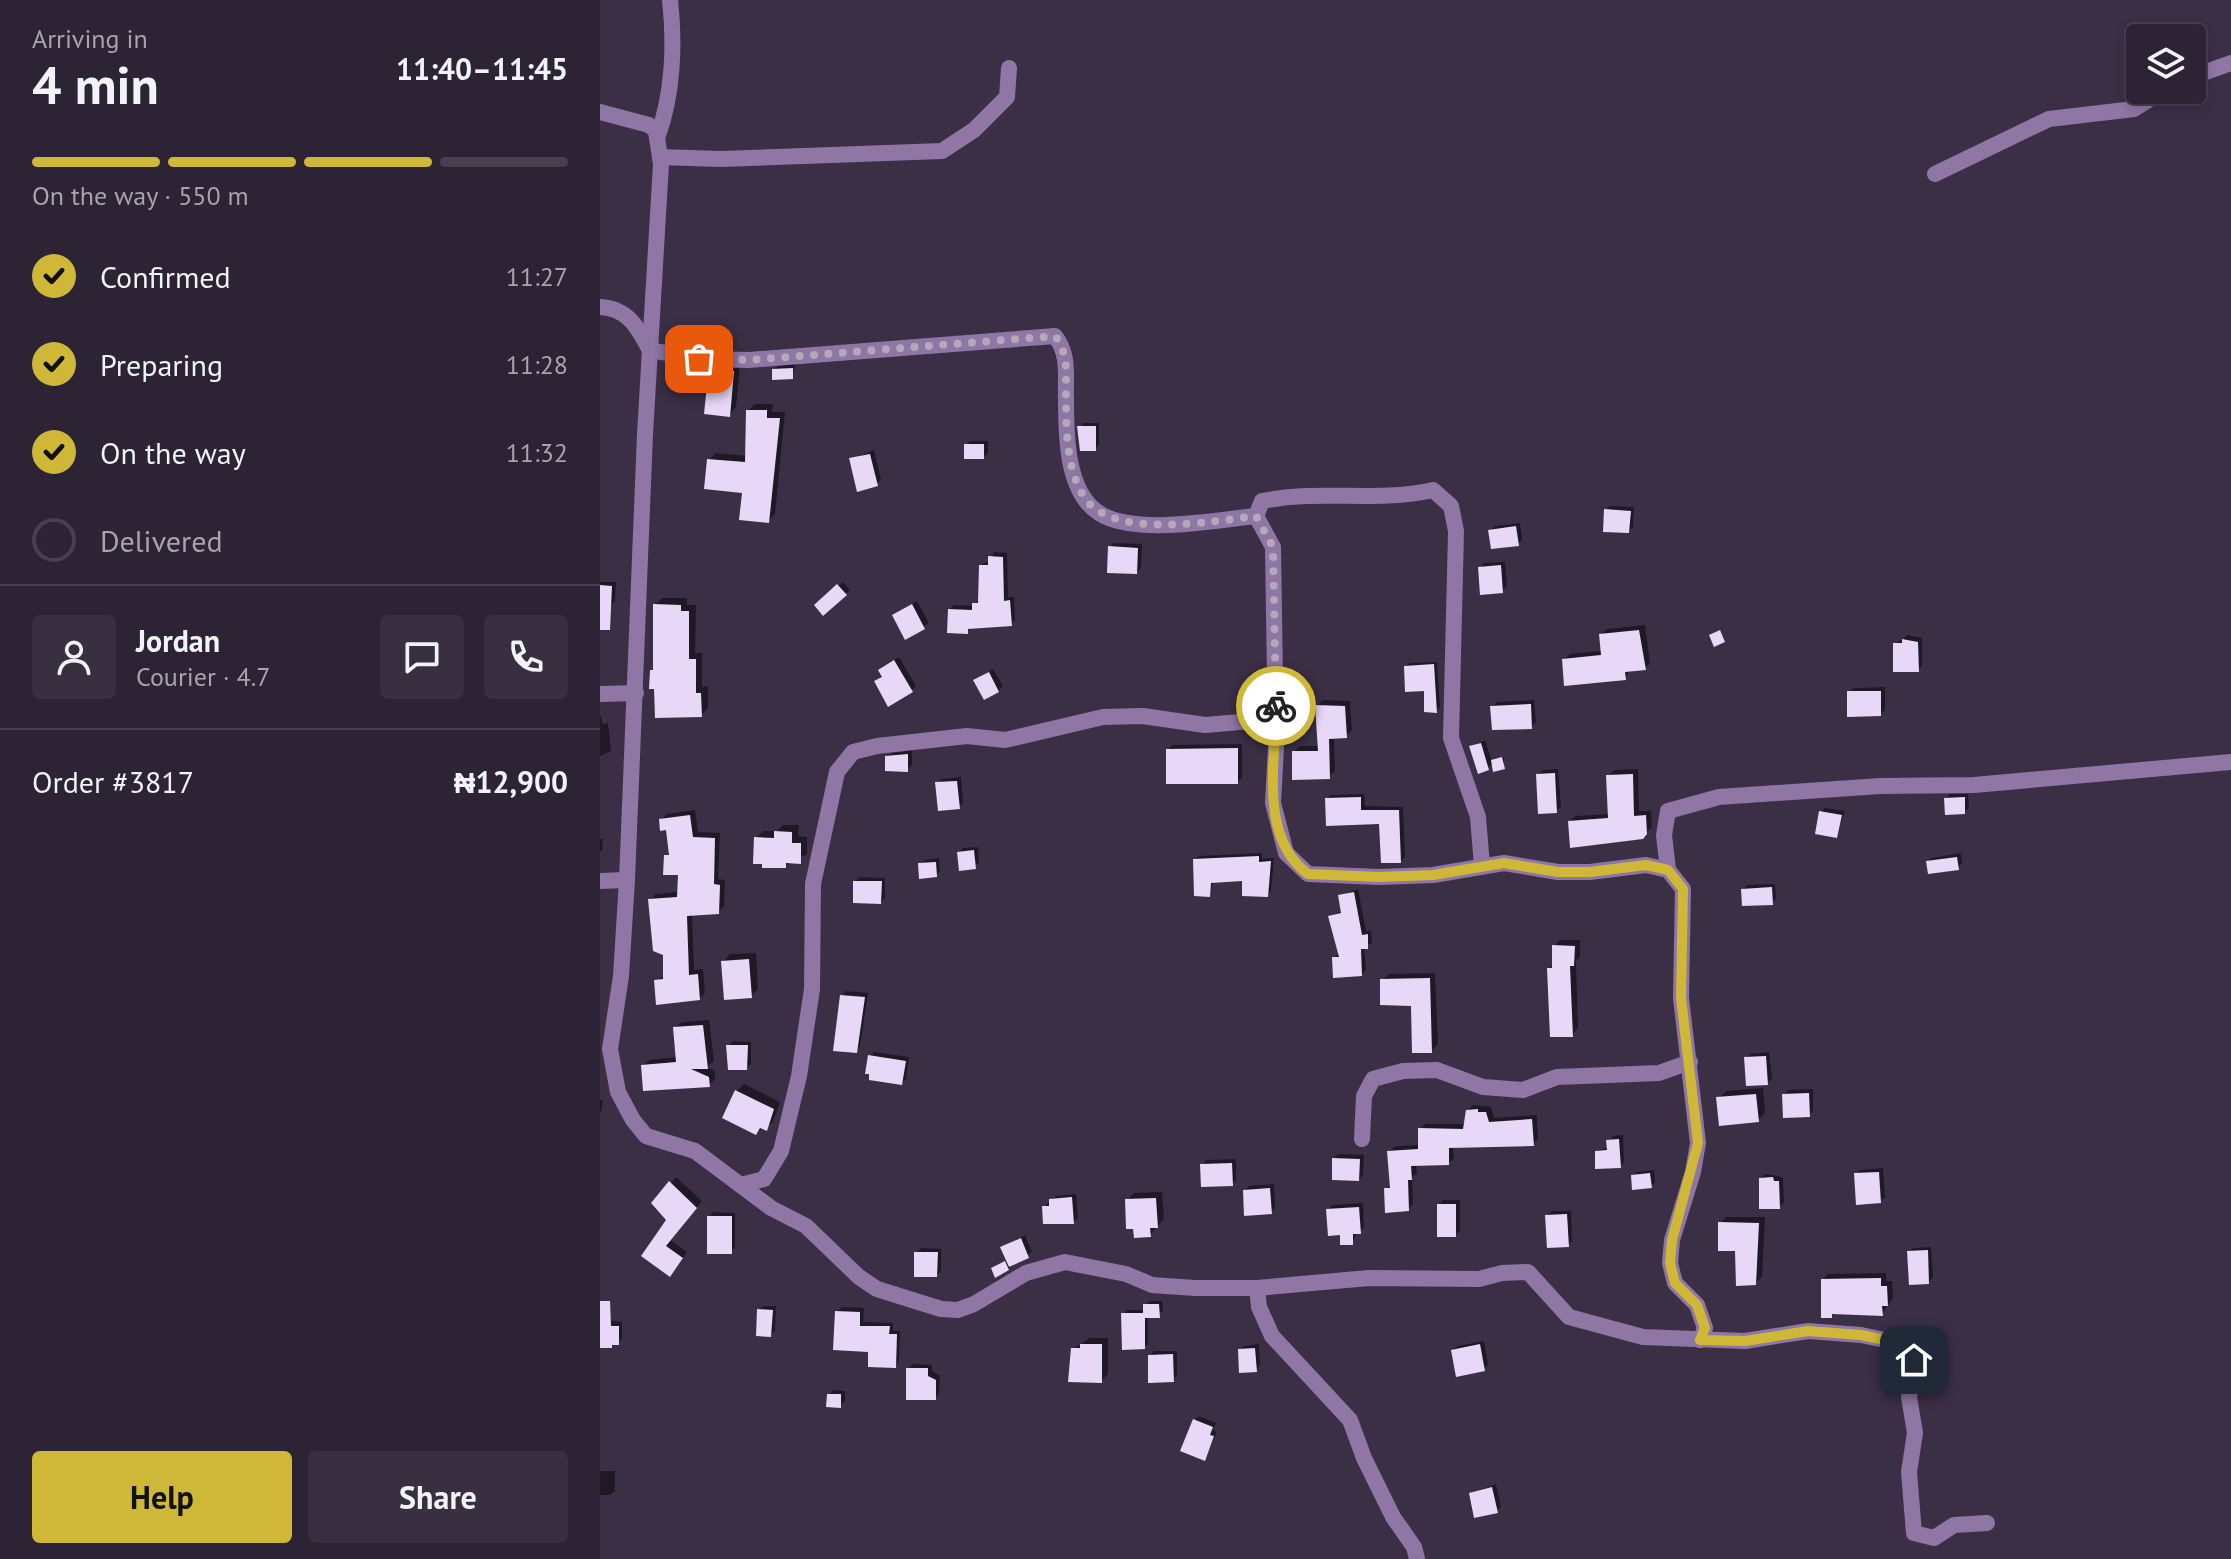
<!DOCTYPE html>
<html lang="en">
<head>
<meta charset="utf-8">
<style>
  body { margin:0; font-family:"PT Sans",sans-serif; background:#382f40; color:#f1f3f6; height:100vh; display:flex; flex-direction:column; font-size:30px; white-space:nowrap }
  * { box-sizing:border-box; margin:0 }
  p { font-size:26px; color:#a6a4ac }
  .icon { flex:none; width:44px; height:44px; fill:none; stroke:currentColor; stroke-width:2; stroke-linecap:round; stroke-linejoin:round }
  .map { position:relative; flex:1; overflow:hidden }
  .side { display:flex; flex-direction:column; background:#2c2334; width:600px }
  .side>* { flex:none }
  .controls { position:absolute; left:1526px; top:24px; display:grid; gap:16px }
  .controls a { display:grid; place-items:center; width:80px; height:80px; border-radius:8px; background:#2c2334; box-shadow:0 4px 12px #0003,0 0 0 2px #48404f; font-size:40px }
  .pin { position:absolute; display:grid; place-items:center; width:68px; height:68px; color:#fff; margin:-34px; border-radius:16px; box-shadow:0 4px 12px #0006 }
  .courier { position:absolute; display:grid; place-items:center; width:80px; height:80px; margin:-40px; border:6px solid #cfb837; border-radius:50%; background:#fff; color:#222; box-shadow:0 2px 10px #0007 }
  .headline em { font-style:normal; font-weight:800 }
  .headline div { display:flex; flex-direction:column-reverse }
  .headline { display:flex; align-items:center; justify-content:space-between; height:136px; padding:0 32px }
  h1 { font-size:52px; font-weight:800; line-height:60px }
  .bar { display:grid; grid-template-columns:repeat(4,1fr); gap:12px 8px; align-content:center; height:96px; padding:0 32px }
  .bar i { height:10px; border-radius:6px; background:#48404f }
  .bar .current { background:#cfb837 }
  .bar p { grid-column:span 4 }
  .line { display:flex; align-items:center; gap:20px; padding:0 32px; border-top:2px solid #48404f }
  .line div { flex:1 }
  .round { display:grid; place-items:center; flex:none; width:84px; height:84px; border-radius:8px; background:#382f40 }
  ol { padding:0 32px; list-style:none }
  li { display:flex; align-items:center; gap:24px; height:88px }
  li p { margin-inline-start:auto }
  li .icon { padding:8px; border-radius:50%; background:#cfb837; color:#111; stroke-width:4 }
  li:last-child { color:#a6a4ac }
  li i { width:44px; height:44px; border:4px solid #48404f; border-radius:50% }
  .cta { display:flex; gap:16px; margin-top:auto; padding:16px 32px }
  .cta a { flex:1; height:92px; border-radius:8px; background:#cfb837; color:#111; font-size:32px; font-weight:800; line-height:92px; text-align:center }
  .cta a+a { background:#382f40; color:#f1f3f6 }
  main { display:flex; flex:1; min-height:0 }
  .map>svg:first-child { display:block }
  .shadow { fill:#0007 }
  .building { fill:#e8d8f7 }
  .lines { fill:none; stroke-linecap:round; stroke-linejoin:round }
  .street { stroke:#8f76a5; stroke-width:16 }
  .done { stroke:#b2a9ba; stroke-width:8; stroke-dasharray:0 14.4 }
  .route { stroke:#cfb837; stroke-width:10 }
</style>
</head>
<body>
<main>
<section class="side">
<div class="headline"><div><h1>4 min</h1><p>Arriving in</p></div><em>11:40–11:45</em></div>
<div class="bar"><i class="current"></i><i class="current"></i><i class="current"></i><i></i><p>On the way · 550 m</p></div>
<ol>
<li><svg class="icon" aria-label="check" viewBox="0 0 24 24"><path d="M5 12l5 5 9-10"/></svg>Confirmed<p>11:27</p></li>
<li><svg class="icon" aria-label="check" viewBox="0 0 24 24"><path d="M5 12l5 5 9-10"/></svg>Preparing<p>11:28</p></li>
<li><svg class="icon" aria-label="check" viewBox="0 0 24 24"><path d="M5 12l5 5 9-10"/></svg>On the way<p>11:32</p></li>
<li><i></i>Delivered</li>
</ol>
<div class="line" style="height:144px"><a class="round"><svg class="icon" aria-label="person" viewBox="0 0 24 24"><circle cx="12" cy="8" r="4"/><path d="M4 21q1-7 8-7t8 7"/></svg></a><div><b>Jordan</b><p>Courier · 4.7</p></div><a class="round"><svg class="icon" aria-label="chat" viewBox="0 0 24 24"><path d="M4 5h16v11H9l-5 4z"/></svg></a><a class="round"><svg class="icon" aria-label="phone" viewBox="0 0 24 24"><path d="M5 4h4l2 5-3 2q2 4 5 5l2-3 5 2v4C11 20 4 13 5 4z"/></svg></a></div>
<div class="line" style="height:104px"><div>Order #3817</div><b>₦12,900</b></div>
<div class="cta"><a>Help</a><a>Share</a></div>
</section>
<div class="map">
<svg width="1631" height="1559" viewBox="0 0 1631 1559">
  <rect width="100%" height="100%" fill="#3b2f46"/>
  <g class="shadow">
    <polygon points="124,364 140,364 136,407 129,415 110,376"/>
    <polygon points="196,364 192,377 174,370 178,366"/>
    <polygon points="155,404 173,404 172,412 185,412 175,514 168,521 144,491 109,460 116,453 147,456 148,410"/>
    <polygon points="484,423 499,423 499,445 495,449 480,427"/>
    <polygon points="370,441 388,441 388,453 384,457 366,445"/>
    <polygon points="274,450 281,480 277,484 252,459"/>
    <polygon points="1010,506 1034,507 1033,527 1028,531 1006,510"/>
    <polygon points="920,523 922,540 918,544 890,531 895,526"/>
    <polygon points="514,543 542,544 541,568 537,572 510,547"/>
    <polygon points="394,552 407,553 408,597 414,597 415,620 411,624 372,627 367,632 350,609 354,605 374,606 380,598 381,565 390,561"/>
    <polygon points="905,562 907,586 902,591 880,568 884,563"/>
    <polygon points="0,582 16,582 15,601 10,606 0,605"/>
    <polygon points="243,582 250,590 223,614 216,606"/>
    <polygon points="62,598 87,598 87,605 96,605 95,653 102,653 102,687 108,686 108,708 101,715 56,687 52,670 55,667 55,605"/>
    <polygon points="317,601 329,623 306,637 294,615"/>
    <polygon points="1045,625 1050,663 1045,668 1031,669 1025,678 964,660 970,654 1002,651 1001,635 1007,629"/>
    <polygon points="1308,635 1322,638 1322,666 1318,670 1295,644"/>
    <polygon points="299,657 316,686 312,690 276,682 283,676 285,666"/>
    <polygon points="837,662 840,707 836,711 826,689 806,666 810,663"/>
    <polygon points="393,669 403,686 398,691 376,680"/>
    <polygon points="1285,687 1285,710 1281,714 1249,692 1254,688"/>
    <polygon points="723,700 750,701 752,730 746,736 734,737 735,771 729,777 694,752 699,746 720,746 717,706"/>
    <polygon points="934,700 936,722 931,727 892,707 897,702"/>
    <polygon points="0,715 3,724 8,723 11,751 0,756"/>
    <polygon points="885,740 892,762 904,757 904,767 893,763 888,768 872,747"/>
    <polygon points="642,744 642,778 637,782 568,750 572,745"/>
    <polygon points="312,750 312,765 307,770 287,757 292,753"/>
    <polygon points="958,769 961,807 956,811 938,775 943,770"/>
    <polygon points="1038,769 1039,811 1051,811 1052,827 1042,837 970,821 976,816 1010,814 1008,776 1014,770"/>
    <polygon points="361,777 363,803 359,807 337,783 342,779"/>
    <polygon points="764,794 765,806 803,807 805,857 801,861 781,822 727,799 731,795"/>
    <polygon points="1350,794 1368,794 1369,808 1364,812 1346,799"/>
    <polygon points="1225,808 1245,811 1237,836 1221,812"/>
    <polygon points="95,810 98,832 120,833 118,879 125,880 124,906 118,912 92,913 94,970 103,969 105,993 100,998 56,981 65,975 65,953 50,900 56,894 79,892 80,873 66,856 71,851 68,828 61,820 67,814"/>
    <polygon points="183,825 199,825 198,836 207,837 207,854 185,866 164,862 156,838 163,831 177,831"/>
    <polygon points="0,839 3,839 2,851 0,851"/>
    <polygon points="378,847 379,862 375,867 359,853 363,848"/>
    <polygon points="662,853 662,859 674,858 671,891 667,895 644,879 614,881 609,895 595,859 599,856"/>
    <polygon points="1361,853 1362,863 1358,868 1328,862 1332,858"/>
    <polygon points="339,858 340,871 336,875 320,864 325,860"/>
    <polygon points="260,877 285,878 285,898 281,902 255,882"/>
    <polygon points="1175,884 1176,898 1172,903 1143,890 1147,885"/>
    <polygon points="758,889 766,931 771,931 772,943 764,947 766,970 762,974 734,958 740,952 730,917 743,910 740,896"/>
    <polygon points="960,940 980,940 980,957 976,961 978,1028 972,1035 949,969 954,964 954,946"/>
    <polygon points="156,953 158,989 151,996 123,962 130,954"/>
    <polygon points="835,973 838,1044 831,1051 813,1004 782,980 789,974"/>
    <polygon points="246,991 268,993 260,1046 256,1051 242,996"/>
    <polygon points="109,1020 114,1061 107,1067 115,1071 115,1079 109,1085 43,1066 49,1060 78,1057 75,1028 82,1022"/>
    <polygon points="133,1041 151,1042 151,1064 146,1068 128,1046"/>
    <polygon points="274,1052 309,1057 306,1079 302,1083 272,1073 270,1056"/>
    <polygon points="1169,1052 1172,1079 1167,1083 1146,1058 1151,1054"/>
    <polygon points="144,1084 180,1102 173,1122 156,1133 137,1091"/>
    <polygon points="1163,1088 1165,1113 1158,1120 1119,1098 1126,1091"/>
    <polygon points="1213,1089 1213,1111 1209,1115 1184,1095 1189,1090"/>
    <polygon points="0,1100 3,1100 1,1113 0,1113"/>
    <polygon points="873,1105 891,1107 894,1118 937,1115 938,1139 933,1144 853,1146 854,1158 848,1163 816,1164 817,1173 812,1177 813,1204 808,1209 786,1189 792,1184 790,1151 795,1146 820,1145 820,1129 825,1124 866,1124 867,1111"/>
    <polygon points="1023,1135 1024,1162 1020,1166 997,1151 1009,1147 1013,1136"/>
    <polygon points="739,1154 764,1155 763,1175 759,1179 734,1158"/>
    <polygon points="636,1159 636,1180 632,1184 602,1165 607,1160"/>
    <polygon points="1283,1168 1285,1197 1280,1201 1256,1174 1260,1170"/>
    <polygon points="1054,1170 1055,1182 1051,1186 1033,1176 1037,1172"/>
    <polygon points="1165,1174 1183,1177 1184,1203 1179,1207 1161,1178"/>
    <polygon points="76,1177 102,1201 70,1240 87,1252 76,1269 44,1256 68,1220 54,1203"/>
    <polygon points="674,1184 675,1208 671,1212 645,1190 649,1186"/>
    <polygon points="562,1192 564,1219 550,1235 527,1200 534,1193"/>
    <polygon points="476,1194 478,1218 473,1222 444,1207 456,1196"/>
    <polygon points="843,1200 860,1200 860,1231 855,1235 839,1205"/>
    <polygon points="763,1203 764,1228 757,1232 752,1243 742,1233 728,1209 733,1205"/>
    <polygon points="952,1211 971,1211 972,1241 968,1245 947,1216"/>
    <polygon points="113,1212 135,1213 135,1247 131,1252 109,1217"/>
    <polygon points="1126,1217 1165,1217 1162,1277 1155,1283 1120,1223"/>
    <polygon points="425,1235 432,1252 408,1269 395,1266 408,1260 403,1247"/>
    <polygon points="1331,1247 1333,1278 1328,1282 1309,1252 1314,1248"/>
    <polygon points="321,1248 341,1249 341,1271 337,1275 316,1253"/>
    <polygon points="1286,1273 1286,1281 1292,1281 1293,1298 1282,1314 1236,1312 1232,1316 1223,1280 1228,1274"/>
    <polygon points="549,1301 562,1301 563,1312 548,1316 548,1344 544,1347 523,1314 527,1310 545,1310"/>
    <polygon points="163,1306 176,1306 175,1331 170,1335 159,1310"/>
    <polygon points="242,1307 264,1308 263,1322 293,1323 293,1331 300,1331 299,1361 295,1366 270,1350 237,1312"/>
    <polygon points="0,1319 22,1322 22,1339 18,1343 0,1346"/>
    <polygon points="490,1338 508,1338 508,1374 501,1381 473,1349"/>
    <polygon points="884,1341 888,1365 884,1369 853,1350 857,1346"/>
    <polygon points="659,1344 660,1365 656,1370 640,1350 644,1346"/>
    <polygon points="554,1351 577,1351 577,1376 573,1380 550,1356"/>
    <polygon points="313,1364 332,1365 332,1371 340,1376 339,1394 335,1398 308,1369"/>
    <polygon points="233,1390 245,1391 245,1401 240,1406 229,1395"/>
    <polygon points="599,1416 616,1423 613,1430 617,1432 604,1459 594,1420"/>
    <polygon points="0,1471 15,1471 15,1491 10,1495 0,1495"/>
    <polygon points="896,1484 901,1507 897,1511 871,1493"/>
  </g>
  <g class="building">
    <polygon points="193,368 193,379 172,380 172,369"/>
    <polygon points="115,370 134,371 130,417 104,414 108,375 115,376"/>
    <polygon points="146,410 167,410 167,418 180,418 169,523 139,520 142,493 104,489 107,459 145,462"/>
    <polygon points="477,426 496,426 496,451 480,451"/>
    <rect x="364" y="444" width="20" height="15"/>
    <polygon points="270,454 278,486 257,492 249,458"/>
    <polygon points="1004,509 1031,511 1029,533 1003,532"/>
    <polygon points="916,526 919,546 891,549 888,530"/>
    <polygon points="508,546 538,548 537,574 507,573"/>
    <polygon points="388,556 403,557 404,601 410,600 412,626 368,629 368,634 347,633 348,609 372,610 372,603 378,603 379,565 388,565"/>
    <polygon points="901,565 903,593 880,595 878,567"/>
    <polygon points="237,584 247,595 223,616 214,605"/>
    <polygon points="0,585 12,586 10,630 0,630"/>
    <polygon points="53,604 81,605 81,611 89,611 89,659 96,659 96,693 101,693 102,717 55,718 54,689 49,689 50,670 53,670"/>
    <polygon points="312,604 325,629 305,640 292,615"/>
    <polygon points="1039,630 1046,670 1025,672 1026,680 964,686 962,659 1001,655 999,634"/>
    <polygon points="1120,630 1125,642 1114,647 1109,635"/>
    <polygon points="1302,639 1318,642 1319,672 1293,672 1293,643 1302,643"/>
    <polygon points="294,660 313,692 288,707 274,681 282,677 278,670"/>
    <polygon points="834,664 837,713 824,712 824,691 805,692 804,666"/>
    <polygon points="389,672 399,692 384,700 373,680"/>
    <polygon points="1247,691 1281,691 1281,716 1247,717"/>
    <polygon points="931,704 932,729 892,730 890,706"/>
    <polygon points="715,705 745,706 747,738 729,739 730,779 692,780 692,751 718,751"/>
    <polygon points="881,743 889,770 878,774 869,746"/>
    <polygon points="638,748 638,784 566,784 566,749"/>
    <polygon points="308,754 308,772 285,771 285,756"/>
    <polygon points="902,757 905,769 893,772 891,760"/>
    <polygon points="955,773 957,813 938,814 936,774"/>
    <polygon points="1033,774 1034,816 1046,815 1047,834 1043,839 970,848 968,821 1008,818 1006,775"/>
    <polygon points="357,781 360,809 338,811 335,782"/>
    <polygon points="761,797 761,810 799,810 801,863 781,863 779,824 726,826 725,798"/>
    <polygon points="1365,797 1365,814 1345,815 1344,798"/>
    <polygon points="1219,811 1242,815 1237,838 1215,834"/>
    <polygon points="90,815 93,837 115,838 114,884 120,885 119,914 87,916 89,975 98,974 100,1000 56,1005 54,980 63,979 63,955 53,951 48,899 77,897 78,875 63,875 64,855 69,855 66,830 60,831 59,819"/>
    <polygon points="174,831 192,832 192,843 201,843 201,864 186,863 186,868 162,868 162,864 153,864 154,837 174,838"/>
    <polygon points="374,850 376,869 359,871 357,852"/>
    <polygon points="659,856 659,862 671,861 668,897 642,896 642,881 611,883 610,897 594,896 593,859"/>
    <polygon points="1357,857 1359,870 1328,874 1326,861"/>
    <polygon points="336,862 337,877 319,879 318,863"/>
    <polygon points="253,881 282,881 281,904 253,903"/>
    <polygon points="1172,887 1173,905 1142,906 1141,889"/>
    <polygon points="754,892 762,935 768,934 768,949 761,949 762,976 733,978 732,957 739,957 728,916 741,913 738,895"/>
    <polygon points="952,945 975,946 974,966 970,966 973,1037 950,1037 947,968 952,968"/>
    <polygon points="149,959 152,998 124,1000 121,961"/>
    <polygon points="830,978 832,1053 812,1053 811,1006 780,1005 780,979"/>
    <polygon points="240,995 265,997 257,1053 233,1051"/>
    <polygon points="103,1025 108,1069 91,1069 109,1077 110,1087 43,1091 41,1065 76,1062 73,1027"/>
    <polygon points="126,1045 148,1045 147,1070 128,1070"/>
    <polygon points="268,1055 306,1061 302,1085 269,1080 269,1074 265,1074"/>
    <polygon points="1166,1056 1168,1085 1146,1086 1144,1057"/>
    <polygon points="135,1090 174,1109 167,1131 160,1128 156,1135 122,1118"/>
    <polygon points="1209,1093 1210,1117 1183,1118 1182,1094"/>
    <polygon points="1156,1094 1159,1122 1119,1126 1116,1097"/>
    <polygon points="878,1109 878,1112 886,1112 889,1122 932,1119 934,1146 849,1148 849,1165 811,1166 812,1180 808,1180 809,1211 785,1213 784,1188 790,1188 787,1151 818,1149 818,1128 863,1129 866,1110"/>
    <polygon points="1019,1139 1021,1168 995,1169 995,1151 1007,1150 1006,1140"/>
    <polygon points="732,1158 760,1159 759,1181 732,1180"/>
    <polygon points="632,1163 633,1186 601,1187 600,1164"/>
    <polygon points="1279,1172 1281,1203 1256,1205 1254,1173"/>
    <polygon points="1050,1173 1052,1188 1032,1190 1031,1175"/>
    <polygon points="1173,1177 1174,1181 1179,1181 1180,1209 1159,1209 1159,1178"/>
    <polygon points="69,1181 97,1208 66,1246 83,1258 70,1277 41,1256 66,1220 51,1203"/>
    <polygon points="670,1188 672,1214 644,1216 643,1190"/>
    <polygon points="472,1197 474,1224 443,1224 442,1206 449,1206 449,1199"/>
    <polygon points="556,1198 558,1228 550,1228 551,1237 534,1238 533,1229 526,1229 525,1199"/>
    <rect x="837" y="1204" width="19" height="33"/>
    <polygon points="759,1207 761,1234 753,1234 753,1245 740,1245 740,1235 728,1236 726,1209"/>
    <polygon points="967,1214 969,1247 947,1248 945,1215"/>
    <rect x="107" y="1216" width="25" height="38"/>
    <polygon points="1118,1222 1159,1223 1156,1285 1136,1286 1135,1251 1118,1251"/>
    <polygon points="421,1238 429,1258 409,1267 400,1247"/>
    <polygon points="1328,1250 1329,1284 1309,1285 1307,1251"/>
    <polygon points="314,1252 338,1252 337,1277 314,1277"/>
    <polygon points="405,1261 409,1270 395,1278 391,1268"/>
    <polygon points="1281,1278 1281,1286 1287,1286 1288,1306 1282,1306 1283,1316 1232,1314 1232,1318 1221,1318 1221,1279"/>
    <polygon points="0,1301 10,1301 11,1326 19,1326 19,1345 12,1345 12,1348 0,1348"/>
    <polygon points="543,1304 559,1304 560,1318 545,1318 545,1349 522,1350 521,1313 543,1313"/>
    <polygon points="157,1309 173,1310 171,1337 156,1336"/>
    <polygon points="235,1311 260,1312 260,1326 290,1326 289,1334 297,1334 296,1368 268,1367 268,1352 233,1350"/>
    <polygon points="480,1344 502,1344 502,1383 468,1382 471,1348 480,1348"/>
    <polygon points="880,1344 885,1371 856,1377 851,1350"/>
    <polygon points="655,1348 657,1372 639,1373 638,1349"/>
    <polygon points="573,1354 574,1382 548,1383 548,1355"/>
    <polygon points="306,1368 328,1368 328,1376 336,1380 336,1400 306,1400"/>
    <polygon points="227,1394 241,1394 241,1408 226,1407"/>
    <polygon points="593,1419 613,1427 610,1435 614,1436 605,1461 580,1451"/>
    <polygon points="892,1487 898,1513 874,1518 869,1493"/>
  </g>
  <g class="lines">
    <g class="street">
      <polyline points="1592,77 1631,63"/>
      <polyline points="0,112 49,125 56,131 61,164 45,434 27,880 21,976 10,1049 18,1092 33,1120 46,1136 95,1151 171,1208 206,1226 259,1277 277,1289 341,1309 358,1310 374,1304 426,1273 465,1262 526,1274 552,1285 595,1288 657,1288 769,1278 879,1279 902,1273 928,1272 969,1317 1043,1337 1145,1341 1208,1331 1261,1335 1304,1344 1314,1360 1309,1397 1315,1433 1309,1472 1314,1533 1334,1538 1354,1525 1387,1523"/>
      <path d="M57,138C73,96 75,44 70,0"/>
      <polyline points="60,157 121,159 342,151 374,130 407,97 409,68"/>
      <polyline points="1335,174 1449,119 1534,109 1564,90"/>
      <path d="M0,307C27,308 38,327 49,349"/>
      <path d="M50,350L99,359L149,360L455,336C470,355 465,377 466,400C466,434 466,492 499,513C534,536 616,520 656,516L662,501C722,489 774,503 833,490L851,506L856,531L851,738L878,817L882,866"/>
      <polyline points="656,516 673,547 676,747 673,803 686,853 708,874 779,877 833,875 904,863 958,872 990,872 1046,865 1068,870 1083,889 1081,998 1098,1143 1093,1172 1072,1240 1070,1263 1075,1283 1097,1305 1105,1328 1100,1340"/>
      <polyline points="0,694 36,693"/>
      <polyline points="1068,870 1064,835 1068,811 1119,797 1280,786 1374,785 1631,762"/>
      <polyline points="0,881 27,880"/>
      <polyline points="762,1139 764,1096 773,1079 803,1071 837,1070 883,1087 923,1090 957,1077 1059,1073 1090,1062"/>
      <polyline points="141,1185 164,1179 181,1151 199,1076 212,989 213,884 237,772 253,752 277,746 367,736 405,740 503,717 543,716 605,725 676,719"/>
      <polyline points="657,1288 659,1307 672,1336 750,1420 764,1458 793,1517 814,1547 817,1559"/>
    </g>
  </g>
  <g class="lines">
    <path class="done" d="M99,359L149,360L455,336C470,355 465,377 466,400C466,430 467,469 483,495C509,541 612,521 656,516L673,547L676,706"/>
    <path class="route" d="M676,706C676,760 658,837 708,874L779,877L833,875L904,863L958,872H990L1046,865L1068,870L1083,889L1081,998L1098,1143L1072,1240L1070,1263L1075,1283L1097,1305L1105,1328L1100,1340L1145,1341L1208,1331L1261,1335L1304,1344L1314,1360"/>
  </g>
</svg>
<div class="controls">
<a><svg class="icon" aria-label="layers" viewBox="0 0 24 24"><path d="M12 4l9 5-9 5-9-5zM3 14l9 5 9-5"/></svg></a>
</div>
<div class="pin" style="left:99px;top:359px;background:#ea580c"><svg class="icon" aria-label="bag" viewBox="0 0 24 24"><path d="M5 8h14l-1 12H6zM9 8a3 3 0 0 1 6 0"/></svg></div>
<div class="pin" style="left:1314px;top:1360px;background:#1f2937"><svg class="icon" aria-label="home" viewBox="0 0 24 24"><path d="M3 11l9-7 9 7M6 9v11h12V9"/></svg></div>
<div class="courier" style="left:676px;top:706px"><svg class="icon" aria-label="bike" viewBox="0 0 24 24"><circle cx="6" cy="16" r="4"/><circle cx="18" cy="16" r="4"/><path d="M6 16l4-8h5l3 8M10 8l3 8H6M13 5h3"/></svg></div>
</div>
</main>
</body>
</html>
